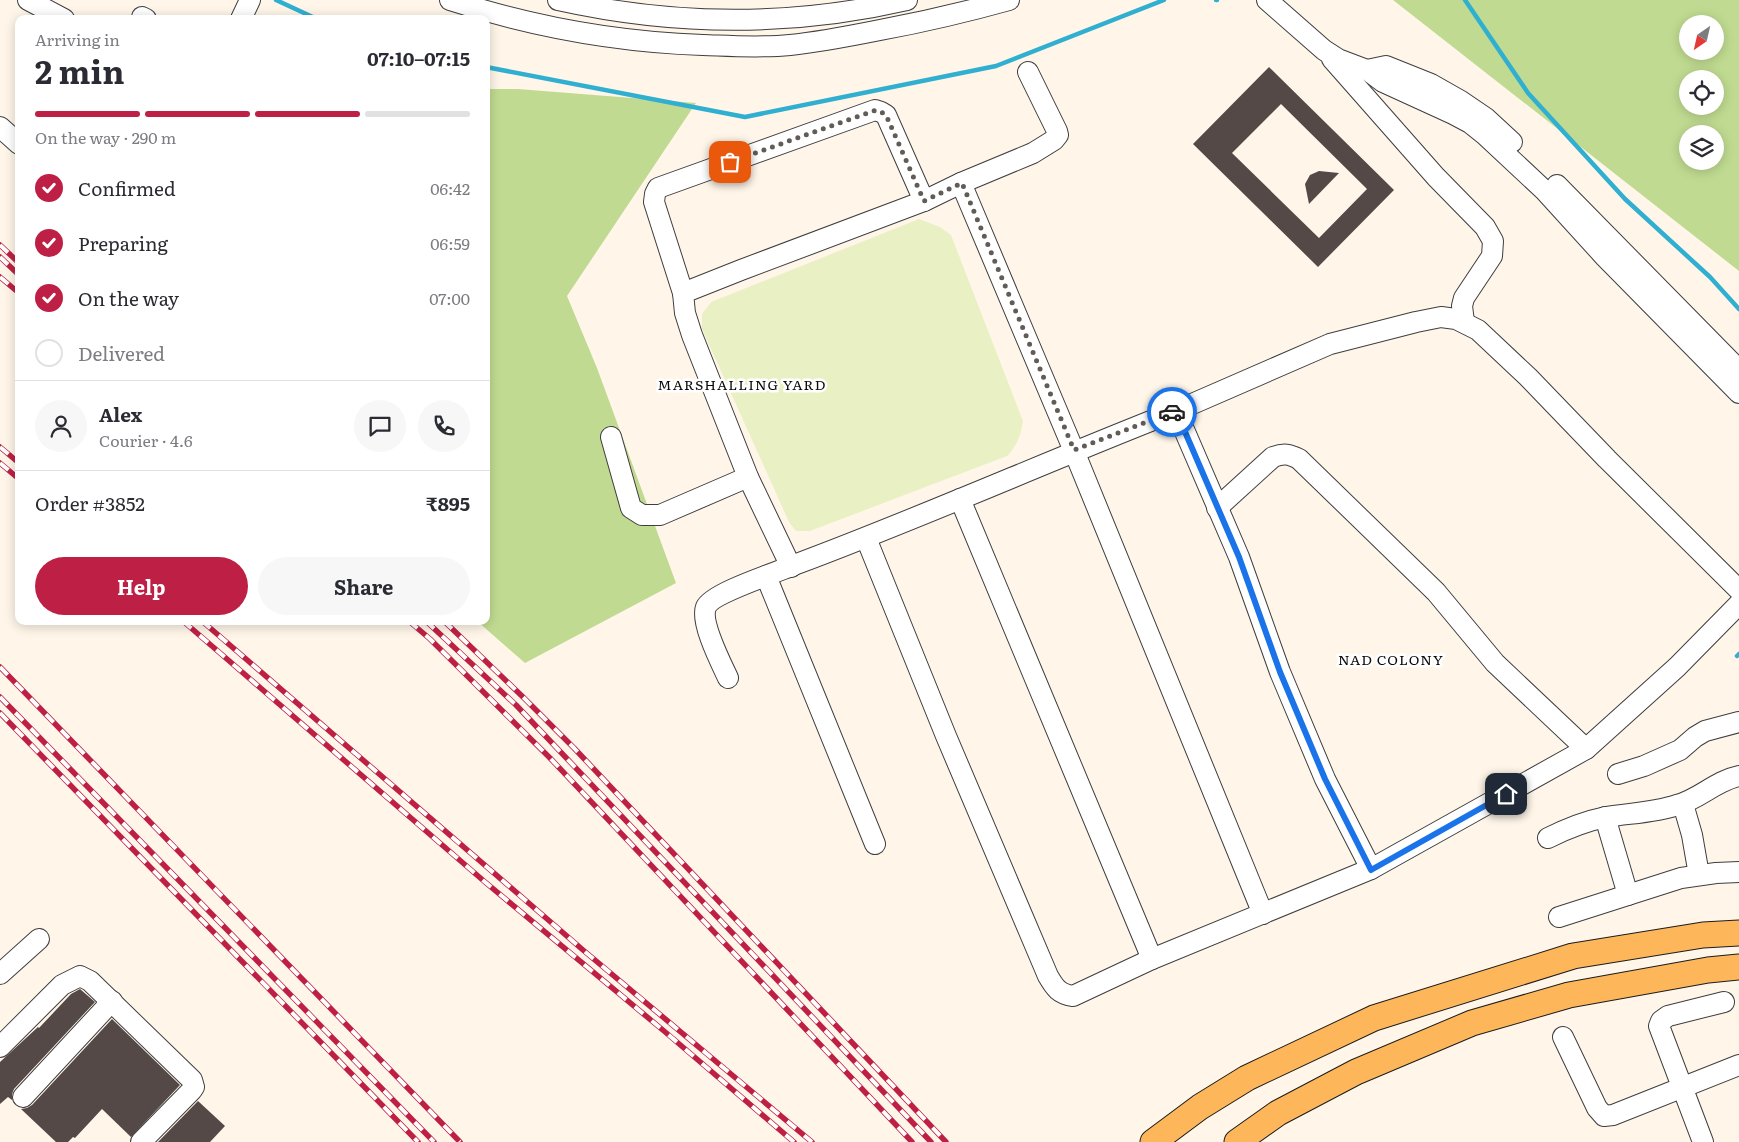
<!DOCTYPE html>
<html lang="en">
<head>
<meta charset="utf-8">
<style>
  body { margin:0; font-family:Literata,serif; background:#f7f7f7; color:#2b2b33; height:100vh; display:flex; flex-direction:column; font-size:19px; white-space:nowrap }
  * { box-sizing:border-box; margin:0 }
  p { font-size:16px; color:#7c7c81 }
  .icon { flex:none; width:28px; height:28px; fill:none; stroke:currentColor; stroke-width:2; stroke-linecap:round; stroke-linejoin:round }
  .map { position:relative; flex:1; overflow:hidden }
  .panel { position:absolute; left:15px; top:15px; width:475px; height:610px; display:flex; flex-direction:column; background:#fff; border-radius:10px; box-shadow:0 2px 12px #0003 }
  .panel>* { flex:none }
  .needle { width:32px; rotate:214deg }
  .controls { position:absolute; left:1679px; top:15px; display:grid; gap:10px }
  .controls a { display:grid; place-items:center; width:45px; height:45px; border-radius:50%; background:#fff; box-shadow:0 2px 12px #0003; font-size:25px }
  .pin { position:absolute; display:grid; place-items:center; width:42px; height:42px; color:#fff; margin:-21px; border-radius:10px; box-shadow:0 2px 8px #0006 }
  .courier { position:absolute; display:grid; place-items:center; width:50px; height:50px; margin:-25px; border:4px solid #1a73e8; border-radius:50%; background:#fff; color:#222; box-shadow:0 1px 6px #0007 }
  .head em { font-style:normal; font-weight:700 }
  .head div { display:flex; flex-direction:column-reverse }
  .head { display:flex; align-items:center; justify-content:space-between; height:85px; padding:0 20px }
  h1 { font-size:32px; font-weight:700; line-height:38px }
  .bar { display:grid; grid-template-columns:repeat(4,1fr); gap:8px 5px; align-content:center; height:60px; padding:0 20px }
  .bar i { height:6px; border-radius:4px; background:#e1e1e2 }
  .bar .current { background:#be2045 }
  .bar p { grid-column:span 4 }
  .line { display:flex; align-items:center; gap:12px; padding:0 20px; border-top:1px solid #e1e1e2 }
  .line div { flex:1 }
  .round { display:grid; place-items:center; flex:none; width:52px; height:52px; border-radius:26px; background:#f7f7f7 }
  ol { padding:0 20px; list-style:none }
  li { display:flex; align-items:center; gap:15px; height:55px }
  li p { margin-inline-start:auto }
  li .icon { padding:5px; border-radius:50%; background:#be2045; color:#fff; stroke-width:4 }
  li:last-child { color:#7c7c81 }
  li i { width:28px; height:28px; border:2px solid #e1e1e2; border-radius:50% }
  .button { display:flex; gap:10px; margin-top:auto; padding:10px 20px }
  .button a { flex:1; height:58px; border-radius:30px; background:#be2045; color:#fff; font-size:20px; font-weight:700; line-height:58px; text-align:center }
  .button a+a { background:#f7f7f7; color:#2b2b33 }
  .map>svg:first-child { display:block }
  .forest { fill:#c0db91; fill-rule:evenodd }
  .pitch { fill:#e9f1c4 }
  .lines { fill:none; stroke-linecap:round; stroke-linejoin:round }
  .stream { stroke:#31afd1; stroke-width:4.5 }
  .building { fill:#544947; fill-rule:evenodd }
  .minor-casing { stroke:#3e3e3e; stroke-width:22 }
  .major-casing { stroke:#1c1c1c; stroke-width:27 }
  .minor { stroke:#fff; stroke-width:20 }
  .major { stroke:#fdb75a; stroke-width:25 }
  .rail-casing { stroke:#be2045; stroke-width:5.5 }
  .rail { stroke:#fff; stroke-width:4; stroke-dasharray:11; stroke-linecap:butt }
  .done { stroke:#605d59; stroke-width:5; stroke-dasharray:0 9 }
  .route { stroke:#1a73e8; stroke-width:6 }
  .labels { text-anchor:middle; stroke-width:5; stroke-linejoin:round; paint-order:stroke }
  .neighbourhood-label { font-size:14px; letter-spacing:1px; fill:#0b0b0b; stroke:#fff }
</style>
</head>
<body>
<div class="map">
<svg width="1739" height="1142" viewBox="0 0 1739 1142">
  <rect width="100%" height="100%" fill="#fff6e9"/>
  <g class="forest">
    <path d="M1393,0H1739V271ZM1688,24H1715V51H1688ZM1688,79H1715V106H1688ZM1688,134H1715V161H1688Z"/>
    <polygon points="486,89 518,89 696,103 567,296 597,368 676,583 525,663 477,621 486,621"/>
  </g>
  <path class="pitch" d="M919,219L940,227L951,235L1023,421C1021,435 1017,446 1007,456L810,531H796L789,522L702,329V314L711,302Z"/>
  <g class="lines">
    <g class="stream">
      <polyline points="276,0 317,19"/>
      <polyline points="1216,0 1217,0"/>
      <polyline points="1465,0 1528,93 1625,199 1710,277 1739,309"/>
      <polyline points="486,67 745,117 996,66 1164,0"/>
      <polyline points="1737,656 1739,654"/>
    </g>
  </g>
  <g class="building">
    <path d="M1269,67L1394,190L1318,267L1193,144ZM1281,104L1367,189L1319,238L1232,153Z"/>
    <polygon points="1319,171 1339,173 1309,204 1305,184 1310,175"/>
    <polygon points="80,989 95,1002 14,1089 12,1094 12,1100 8,1097 0,1104 0,1062 38,1027 39,1028 71,994"/>
    <polygon points="112,1019 180,1085 131,1137 102,1109 75,1138 73,1137 68,1142 56,1142 21,1109 27,1108 32,1105"/>
    <polygon points="198,1101 225,1126 210,1142 158,1142"/>
  </g>
  <g class="lines">
    <defs>
      <g id="minor">
        <polyline points="28,0 64,19"/>
        <path d="M450,0C533,27 616,42 703,45C732,46 761,48 790,45C820,42 850,36 880,30C923,22 966,12 1009,0"/>
        <path d="M558,0C675,26 791,27 907,0"/>
        <polyline points="1267,0 1324,50 1338,59 1367,70 1383,82 1453,114 1470,123 1485,135 1545,191 1605,257 1739,393"/>
        <polyline points="142,17 146,19"/>
        <polyline points="241,19 250,0"/>
        <polyline points="1332,59 1436,177 1485,227 1493,241 1492,256 1464,298 1462,306 1464,322"/>
        <polyline points="1367,70 1386,66 1431,84 1461,101 1486,118 1512,142"/>
        <polyline points="0,127 19,144"/>
        <polyline points="961,183 1074,451 1263,914"/>
        <polyline points="1557,185 1739,370"/>
        <polyline points="683,293 654,202 655,194 658,188 875,110 881,112 886,115 924,201"/>
        <polyline points="1176,411 1330,344 1416,322 1441,317 1456,319 1478,330 1528,377 1607,459 1739,590"/>
        <polyline points="611,437 631,508 642,515 660,515 748,477"/>
        <polyline points="960,499 1152,959"/>
        <path d="M1217,508L1273,457C1284,453 1289,454 1299,459L1436,592L1495,663L1586,749"/>
        <path d="M866,538L946,736L1048,976C1055,988 1059,994 1073,996L1152,959L1371,869"/>
        <polyline points="791,567 748,477 692,335 685,313 683,293 741,270 924,201 961,183 1033,153 1054,140 1058,135 1057,131 1028,72"/>
        <polyline points="766,576 875,844"/>
        <path d="M728,678C721,663 700,622 706,607C712,593 778,572 794,565C923,517 1048,461 1176,411L1239,557L1280,672L1325,779L1371,869L1586,749L1677,667L1739,604"/>
        <polyline points="1618,774 1644,766 1680,750 1695,737 1705,731 1739,722"/>
        <polyline points="1683,804 1692,835 1699,875"/>
        <polyline points="1605,817 1628,895"/>
        <path d="M1548,838C1566,829 1586,821 1606,817C1629,813 1654,813 1677,805C1700,799 1715,781 1739,776"/>
        <polyline points="1559,917 1681,878 1716,873 1739,872"/>
        <polyline points="0,974 39,939"/>
        <polyline points="1563,1037 1597,1108 1604,1116 1613,1115 1739,1065"/>
        <polyline points="0,1047 62,985 80,976 90,981 192,1080 194,1087 192,1090 141,1142"/>
        <polyline points="23,1097 112,1001"/>
        <polyline points="1703,1142 1659,1026 1661,1021 1668,1016 1724,1002"/>
      </g>
      <g id="major">
        <polyline points="1153,1142 1200,1107 1247,1078 1374,1018 1573,956 1703,935 1739,933"/>
        <polyline points="1237,1142 1278,1113 1356,1072 1472,1023 1569,995 1708,970 1739,967"/>
      </g>
    </defs>
    <use href="#minor" class="minor-casing"/>
    <use href="#major" class="major-casing"/>
    <use href="#minor" class="minor"/>
    <use href="#major" class="major"/>
    <defs>
      <g id="rail">
        <polyline points="0,245 19,263"/>
        <polyline points="0,257 19,275"/>
        <polyline points="0,277 19,293"/>
        <polyline points="0,447 19,463"/>
        <polyline points="0,463 19,479"/>
        <polyline points="183,621 485,882 664,1031 794,1142"/>
        <polyline points="202,621 583,950 812,1142"/>
        <polyline points="409,621 430,639 550,758 912,1142"/>
        <polyline points="426,621 516,705 931,1142"/>
        <polyline points="444,621 523,697 574,748 946,1142"/>
        <polyline points="0,667 460,1142"/>
        <polyline points="0,697 434,1142"/>
        <polyline points="0,713 418,1142"/>
      </g>
    </defs>
    <use href="#rail" class="rail-casing"/>
    <use href="#rail" class="rail"/>
  </g>
  <g class="lines">
    <polyline class="done" points="730,162 876,110 881,112 886,115 924,201 962,183 1074,450 1172,412"/>
    <polyline class="route" points="1172,412 1176,411 1239,557 1280,672 1325,779 1371,870 1506,794"/>
  </g>
  <g class="labels">
    <g class="neighbourhood-label">
      <text x="742" y="390">MARSHALLING YARD</text>
      <text x="1391" y="665">NAD COLONY</text>
    </g>
  </g>
</svg>
<div class="controls">
<a><svg class="needle" viewBox="-14 -14 28 28"><path d="M0-13l5 13h-10z" fill="#e53935"/><path d="M0 13l5-13h-10z" fill="#7c7c81"/></svg></a>
<a><svg class="icon" aria-label="locate" viewBox="0 0 24 24"><circle cx="12" cy="12" r="6"/><path d="M12 2v4M12 18v4M2 12h4M18 12h4"/></svg></a>
<a><svg class="icon" aria-label="layers" viewBox="0 0 24 24"><path d="M12 4l9 5-9 5-9-5zM3 14l9 5 9-5"/></svg></a>
</div>
<div class="pin" style="left:730px;top:162px;background:#ea580c"><svg class="icon" aria-label="bag" viewBox="0 0 24 24"><path d="M5 8h14l-1 12H6zM9 8a3 3 0 0 1 6 0"/></svg></div>
<div class="pin" style="left:1506px;top:794px;background:#1f2937"><svg class="icon" aria-label="home" viewBox="0 0 24 24"><path d="M3 11l9-7 9 7M6 9v11h12V9"/></svg></div>
<div class="courier" style="left:1172px;top:412px"><svg class="icon" aria-label="car" viewBox="0 0 24 24"><path d="M5 17H2v-5l4-1 3-4h7l3 4 3 1v5h-3M9 17h6M6 11h13"/><circle cx="7" cy="17" r="2"/><circle cx="17" cy="17" r="2"/></svg></div>
<section class="panel">
<div class="head"><div><h1>2 min</h1><p>Arriving in</p></div><em>07:10–07:15</em></div>
<div class="bar"><i class="current"></i><i class="current"></i><i class="current"></i><i></i><p>On the way · 290 m</p></div>
<ol>
<li><svg class="icon" aria-label="check" viewBox="0 0 24 24"><path d="M5 12l5 5 9-10"/></svg>Confirmed<p>06:42</p></li>
<li><svg class="icon" aria-label="check" viewBox="0 0 24 24"><path d="M5 12l5 5 9-10"/></svg>Preparing<p>06:59</p></li>
<li><svg class="icon" aria-label="check" viewBox="0 0 24 24"><path d="M5 12l5 5 9-10"/></svg>On the way<p>07:00</p></li>
<li><i></i>Delivered</li>
</ol>
<div class="line" style="height:90px"><a class="round"><svg class="icon" aria-label="person" viewBox="0 0 24 24"><circle cx="12" cy="8" r="4"/><path d="M4 21q1-7 8-7t8 7"/></svg></a><div><b>Alex</b><p>Courier · 4.6</p></div><a class="round"><svg class="icon" aria-label="chat" viewBox="0 0 24 24"><path d="M4 5h16v11H9l-5 4z"/></svg></a><a class="round"><svg class="icon" aria-label="phone" viewBox="0 0 24 24"><path d="M5 4h4l2 5-3 2q2 4 5 5l2-3 5 2v4C11 20 4 13 5 4z"/></svg></a></div>
<div class="line" style="height:65px"><div>Order #3852</div><b>₹895</b></div>
<div class="button"><a>Help</a><a>Share</a></div>
</section>
</div>
</body>
</html>
